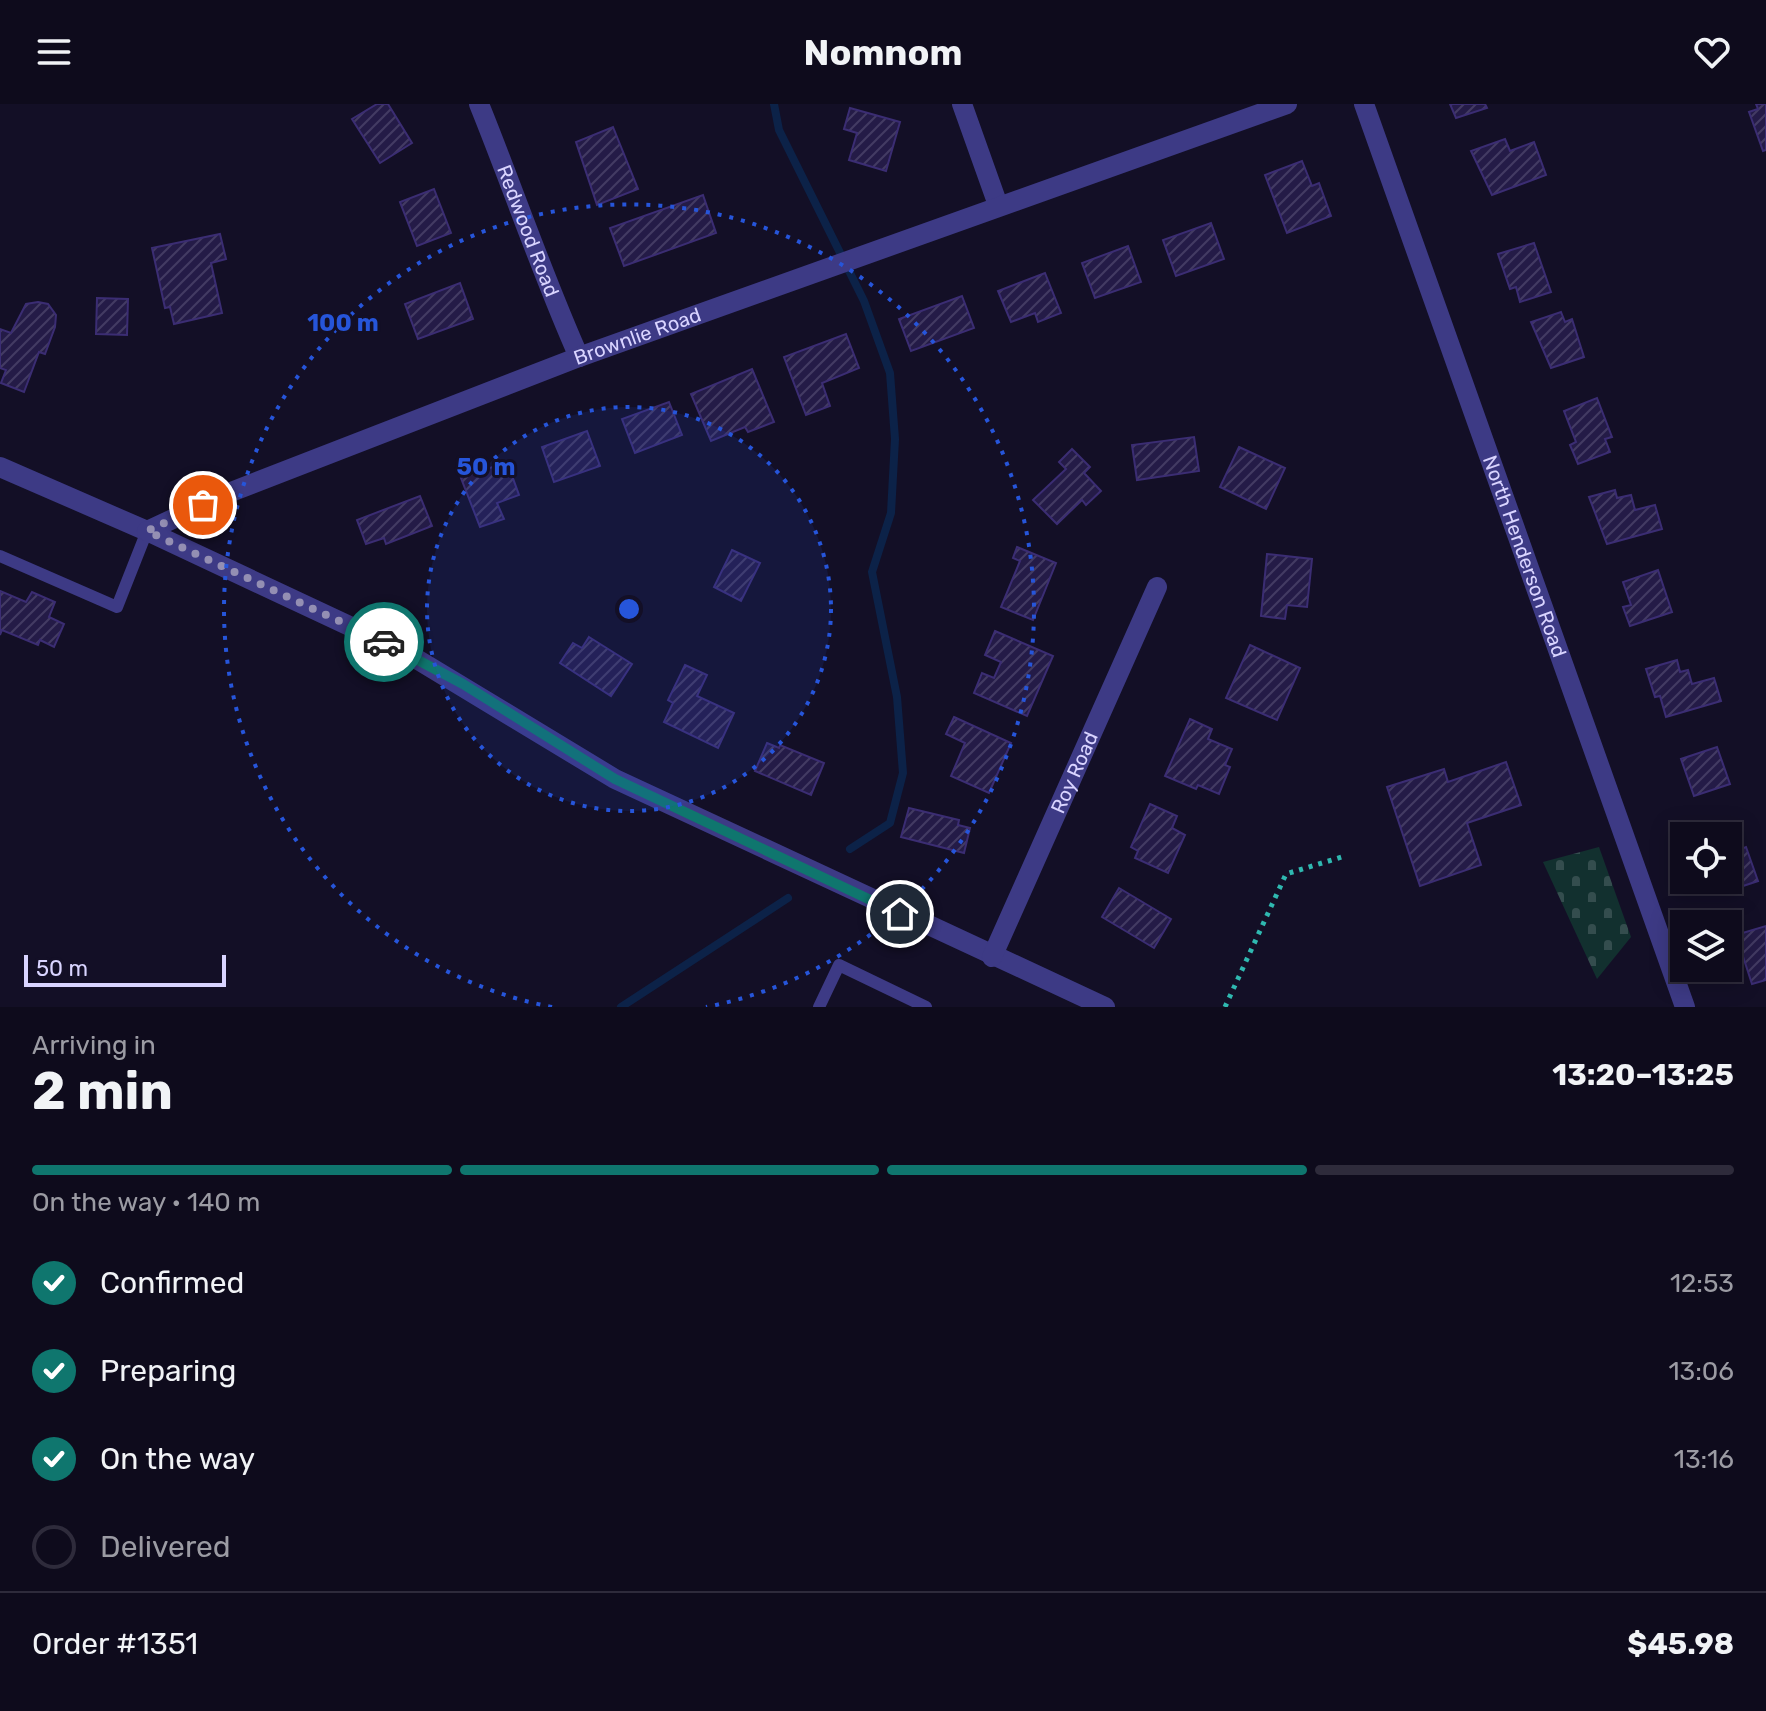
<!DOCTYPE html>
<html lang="en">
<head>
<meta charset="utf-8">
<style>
  body { margin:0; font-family:Rubik,sans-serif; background:#1c1929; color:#f1f3f6; height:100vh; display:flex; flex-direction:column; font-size:30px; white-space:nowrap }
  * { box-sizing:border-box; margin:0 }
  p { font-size:26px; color:#9b9ba3 }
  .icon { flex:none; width:44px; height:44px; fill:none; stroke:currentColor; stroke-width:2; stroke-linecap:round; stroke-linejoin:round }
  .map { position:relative; height:903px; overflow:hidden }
  .drawer { display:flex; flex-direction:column; background:#0e0b1c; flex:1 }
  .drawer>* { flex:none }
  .controls { position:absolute; left:1670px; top:718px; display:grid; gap:16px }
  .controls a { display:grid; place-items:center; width:72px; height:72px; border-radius:0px; background:#0e0b1c; box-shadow:0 4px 20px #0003,0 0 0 2px #2e2b3b; font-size:40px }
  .scale { position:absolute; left:24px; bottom:20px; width:202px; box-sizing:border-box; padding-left:8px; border:4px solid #d9d4ff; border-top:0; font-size:22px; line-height:28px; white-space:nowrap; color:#d9d4ff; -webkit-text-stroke:6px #130f26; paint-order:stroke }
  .pin { position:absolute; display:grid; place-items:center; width:68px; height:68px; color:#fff; margin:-34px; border:4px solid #fff; border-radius:50%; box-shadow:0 2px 8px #0007 }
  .courier { position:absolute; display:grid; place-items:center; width:80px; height:80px; margin:-40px; border:6px solid #0f766e; border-radius:50%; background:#fff; color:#222; box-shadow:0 2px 10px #0007 }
  .summary em { font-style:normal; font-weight:700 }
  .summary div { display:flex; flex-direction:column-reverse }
  .summary { display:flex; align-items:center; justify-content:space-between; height:136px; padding:0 32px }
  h1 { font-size:52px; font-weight:700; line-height:60px }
  .bar { display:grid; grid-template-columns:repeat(4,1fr); gap:12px 8px; align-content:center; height:96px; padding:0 32px }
  .bar i { height:10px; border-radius:6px; background:#2e2b3b }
  .bar .current { background:#0f766e }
  .bar p { grid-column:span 4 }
  .line { display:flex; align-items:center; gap:20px; padding:0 32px; border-top:2px solid #2e2b3b }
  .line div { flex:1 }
  ol { padding:0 32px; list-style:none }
  li { display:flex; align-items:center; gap:24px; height:88px }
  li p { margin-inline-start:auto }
  li .icon { padding:8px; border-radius:50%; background:#0f766e; color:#fff; stroke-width:4 }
  li:last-child { color:#9b9ba3 }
  li i { width:44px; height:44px; border:4px solid #2e2b3b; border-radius:50% }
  header { display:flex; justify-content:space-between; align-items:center; height:104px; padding:0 32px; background:#0e0b1c; font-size:36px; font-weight:700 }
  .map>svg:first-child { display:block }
  .cemetery { fill:url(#cemetery-stones) }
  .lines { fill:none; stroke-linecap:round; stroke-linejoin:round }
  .stream { stroke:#0c2248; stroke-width:8 }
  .building { fill:url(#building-hatch); stroke:#3b2d73; stroke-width:2 }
  .path { stroke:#2fb8b0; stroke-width:5; stroke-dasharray:4 6; stroke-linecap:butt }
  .service { stroke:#3d3a85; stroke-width:12 }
  .minor { stroke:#3d3a85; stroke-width:20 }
  .tertiary { stroke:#3d3a85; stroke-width:20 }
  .done { stroke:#948fb3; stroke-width:8; stroke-dasharray:0 14.4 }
  .route { stroke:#0f766e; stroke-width:10 }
  .ring { fill:none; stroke:#2655da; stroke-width:4; stroke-dasharray:4 8 }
  .labels { text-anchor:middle; stroke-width:6; stroke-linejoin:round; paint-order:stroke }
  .street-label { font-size:20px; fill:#d9d4ff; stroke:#130f26 }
  .centre { fill:#2655da; stroke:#130f26; stroke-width:4 }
  .ring-label { font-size:24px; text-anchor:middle; font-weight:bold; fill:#2655da; stroke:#130f26; stroke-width:6; stroke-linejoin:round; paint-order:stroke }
</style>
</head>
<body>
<header><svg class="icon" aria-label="menu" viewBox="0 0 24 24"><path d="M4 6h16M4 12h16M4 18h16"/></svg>Nomnom<svg class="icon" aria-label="heart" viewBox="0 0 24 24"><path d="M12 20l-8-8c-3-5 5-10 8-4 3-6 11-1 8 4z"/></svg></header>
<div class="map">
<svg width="1766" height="903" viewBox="0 0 1766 903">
  <defs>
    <pattern id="cemetery-stones" width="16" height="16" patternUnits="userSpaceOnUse" patternTransform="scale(2)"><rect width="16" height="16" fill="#12302f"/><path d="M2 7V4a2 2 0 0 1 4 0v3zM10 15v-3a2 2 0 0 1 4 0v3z" fill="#344d4e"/></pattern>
    <pattern id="building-hatch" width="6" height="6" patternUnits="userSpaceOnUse" patternTransform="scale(2)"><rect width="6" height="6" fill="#241b47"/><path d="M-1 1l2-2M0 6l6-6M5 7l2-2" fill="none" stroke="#433b63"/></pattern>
  </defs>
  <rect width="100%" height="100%" fill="#130f26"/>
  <polygon class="cemetery" points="1599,743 1631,833 1597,875 1543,758"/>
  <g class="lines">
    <g class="stream">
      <polyline points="774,0 779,26 864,197 890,269 895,335 891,409 872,468 897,593 903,669 890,719 850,745"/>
      <polyline points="621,903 788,794"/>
    </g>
  </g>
  <g class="building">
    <polygon points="377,0 388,0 412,39 380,59 352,15"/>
    <polygon points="1450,0 1485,0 1487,4 1456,14"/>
    <polygon points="1756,0 1766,0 1766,46 1763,47 1749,8 1758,5"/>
    <polygon points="850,4 900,18 886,67 849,56 857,29 844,25"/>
    <polygon points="613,23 638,85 597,101 576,38"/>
    <polygon points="1505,35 1510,47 1534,38 1546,71 1492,91 1471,47"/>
    <polygon points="1302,57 1312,82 1319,79 1331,112 1287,129 1265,71"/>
    <polygon points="434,85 451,129 417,142 400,98"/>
    <polygon points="703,91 716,129 624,162 610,124"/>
    <polygon points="1211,119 1224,155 1176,172 1163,136"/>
    <polygon points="220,130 226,155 211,159 222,209 174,220 170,203 165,204 152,144"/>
    <polygon points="1534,139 1551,188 1520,198 1516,183 1510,185 1498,150"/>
    <polygon points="1128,142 1141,178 1095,194 1082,159"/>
    <polygon points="1045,169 1061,209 1038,218 1035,209 1011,218 998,187"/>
    <polygon points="460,179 473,215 418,235 405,200"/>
    <polygon points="962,192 974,224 911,247 899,215"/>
    <polygon points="97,194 128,195 127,231 96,230"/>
    <polygon points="38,198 48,200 56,211 55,223 45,250 39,248 24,288 1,279 6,266 0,264 0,225 11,229 26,200"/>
    <polygon points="1561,208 1565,218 1572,215 1584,253 1551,264 1531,218"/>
    <polygon points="846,230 859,264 822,279 830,302 806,311 784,253"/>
    <polygon points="752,265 774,318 748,328 745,323 711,337 691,290"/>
    <polygon points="1597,294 1612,333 1605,335 1610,348 1578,360 1570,341 1576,338 1564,307"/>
    <polygon points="669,298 682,331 635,349 622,315"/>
    <polygon points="587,327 600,362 554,378 542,343"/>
    <polygon points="1194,333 1199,367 1137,376 1132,341"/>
    <polygon points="1239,343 1285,364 1266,405 1220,383"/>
    <polygon points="1072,345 1090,363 1084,369 1101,387 1086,401 1082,396 1057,420 1033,396 1066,365 1059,358"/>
    <polygon points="507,358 519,391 497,399 504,415 480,423 461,374"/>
    <polygon points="1615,386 1617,394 1631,391 1635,406 1655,401 1662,425 1607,440 1589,393"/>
    <polygon points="420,392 432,422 386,440 384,434 366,440 357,416"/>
    <polygon points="1017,443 1056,459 1033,516 1001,503 1020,457 1013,454"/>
    <polygon points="732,446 760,459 741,497 714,483"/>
    <polygon points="1267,450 1312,455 1307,503 1287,501 1285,515 1261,512"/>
    <polygon points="1658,466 1672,508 1630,522 1623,503 1631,501 1623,478"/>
    <polygon points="0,487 26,498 32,488 55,498 49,513 64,520 54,543 40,536 38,541 2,526 0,531"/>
    <polygon points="995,527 1053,552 1027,612 974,589 982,569 994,574 1001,558 985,551"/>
    <polygon points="589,533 632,560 611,592 560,559 573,539 582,544"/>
    <polygon points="1250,541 1300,564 1277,616 1226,594"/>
    <polygon points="1677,556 1680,568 1688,566 1692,580 1714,574 1721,597 1666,613 1660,592 1655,593 1646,565"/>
    <polygon points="685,561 707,571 697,592 734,609 718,644 664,618 673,599 668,596"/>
    <polygon points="954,613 1011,639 989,689 951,672 965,639 946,630"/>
    <polygon points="1190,615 1212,625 1208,635 1232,645 1225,661 1230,663 1219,690 1198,681 1196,685 1165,672"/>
    <polygon points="767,639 779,644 780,641 824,659 811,691 755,667"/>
    <polygon points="1717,643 1730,680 1694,692 1681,655"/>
    <polygon points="1506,658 1521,701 1467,719 1481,761 1420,782 1387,683 1444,665 1448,678"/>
    <polygon points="1150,700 1177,712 1172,724 1185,731 1168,769 1135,754 1138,747 1131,743"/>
    <polygon points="909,704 959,716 958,721 970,724 964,749 901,733"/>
    <polygon points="1734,733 1739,746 1746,743 1758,777 1725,788 1721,776 1728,776 1728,735"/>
    <polygon points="1119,784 1171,815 1154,844 1102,813"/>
    <polygon points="1766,822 1766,876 1752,880 1736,831"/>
  </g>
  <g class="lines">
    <polyline class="path" points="1225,903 1286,770 1345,752"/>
    <g class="service">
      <polyline points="0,452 117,503 147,427"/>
      <polyline points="819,903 839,861 926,903"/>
    </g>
    <g class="minor">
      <path id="s1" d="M479,0C513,84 542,170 579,253"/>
      <polyline points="962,0 998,101"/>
      <path id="s2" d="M0,363L147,427L231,388L579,253L1287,0"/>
      <polyline points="147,427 405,548 615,675 1105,903"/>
      <path id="s3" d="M992,853L1157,483"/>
    </g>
    <path class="tertiary" id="s4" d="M1364,0L1685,903"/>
  </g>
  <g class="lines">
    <polyline class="done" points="203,401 147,427 384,538"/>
    <polyline class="route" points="384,538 463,580 615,675 900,810"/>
  </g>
  <circle cx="629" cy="505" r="202" fill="#2655da" fill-opacity=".12"/>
  <g class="ring">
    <circle cx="629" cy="505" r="202"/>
    <path d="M552 903A405 405 0 1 1 706 903"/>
  </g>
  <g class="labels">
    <g class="street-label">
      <text dy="7" stroke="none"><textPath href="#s1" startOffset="136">Redwood Road</textPath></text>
      <text dy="7" stroke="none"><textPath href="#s2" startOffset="688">Brownlie Road</textPath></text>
      <text dy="7" stroke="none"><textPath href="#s4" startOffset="480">North Henderson Road</textPath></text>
      <text dy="7" stroke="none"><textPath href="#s3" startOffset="202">Roy Road</textPath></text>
    </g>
  </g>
  <circle cx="629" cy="505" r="12" class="centre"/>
  <g class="ring-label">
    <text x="343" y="227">100 m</text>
    <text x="486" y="371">50 m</text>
  </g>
</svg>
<div class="controls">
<a><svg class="icon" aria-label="locate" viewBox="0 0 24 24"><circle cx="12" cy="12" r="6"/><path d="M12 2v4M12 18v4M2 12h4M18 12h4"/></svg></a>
<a><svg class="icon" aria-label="layers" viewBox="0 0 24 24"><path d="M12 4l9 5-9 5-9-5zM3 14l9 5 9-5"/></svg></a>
</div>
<div class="scale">50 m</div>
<div class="pin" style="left:203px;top:401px;background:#ea580c"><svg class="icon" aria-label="bag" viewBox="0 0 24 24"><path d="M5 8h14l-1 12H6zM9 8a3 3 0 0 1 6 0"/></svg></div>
<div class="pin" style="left:900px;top:810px;background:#1f2937"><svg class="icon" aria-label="home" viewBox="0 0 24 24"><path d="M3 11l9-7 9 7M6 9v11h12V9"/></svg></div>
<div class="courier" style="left:384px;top:538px"><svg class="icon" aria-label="car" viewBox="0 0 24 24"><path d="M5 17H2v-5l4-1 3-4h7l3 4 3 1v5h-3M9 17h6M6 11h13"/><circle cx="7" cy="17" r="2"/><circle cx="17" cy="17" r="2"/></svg></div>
</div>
<section class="drawer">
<div class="summary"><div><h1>2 min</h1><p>Arriving in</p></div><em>13:20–13:25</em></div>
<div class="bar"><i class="current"></i><i class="current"></i><i class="current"></i><i></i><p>On the way · 140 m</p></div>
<ol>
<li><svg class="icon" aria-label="check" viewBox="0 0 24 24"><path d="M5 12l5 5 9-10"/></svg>Confirmed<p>12:53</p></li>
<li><svg class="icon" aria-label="check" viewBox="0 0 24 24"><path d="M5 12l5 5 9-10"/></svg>Preparing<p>13:06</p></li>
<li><svg class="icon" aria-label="check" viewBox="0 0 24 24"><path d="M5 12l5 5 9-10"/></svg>On the way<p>13:16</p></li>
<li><i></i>Delivered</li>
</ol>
<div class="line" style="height:104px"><div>Order #1351</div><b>$45.98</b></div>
</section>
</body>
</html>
